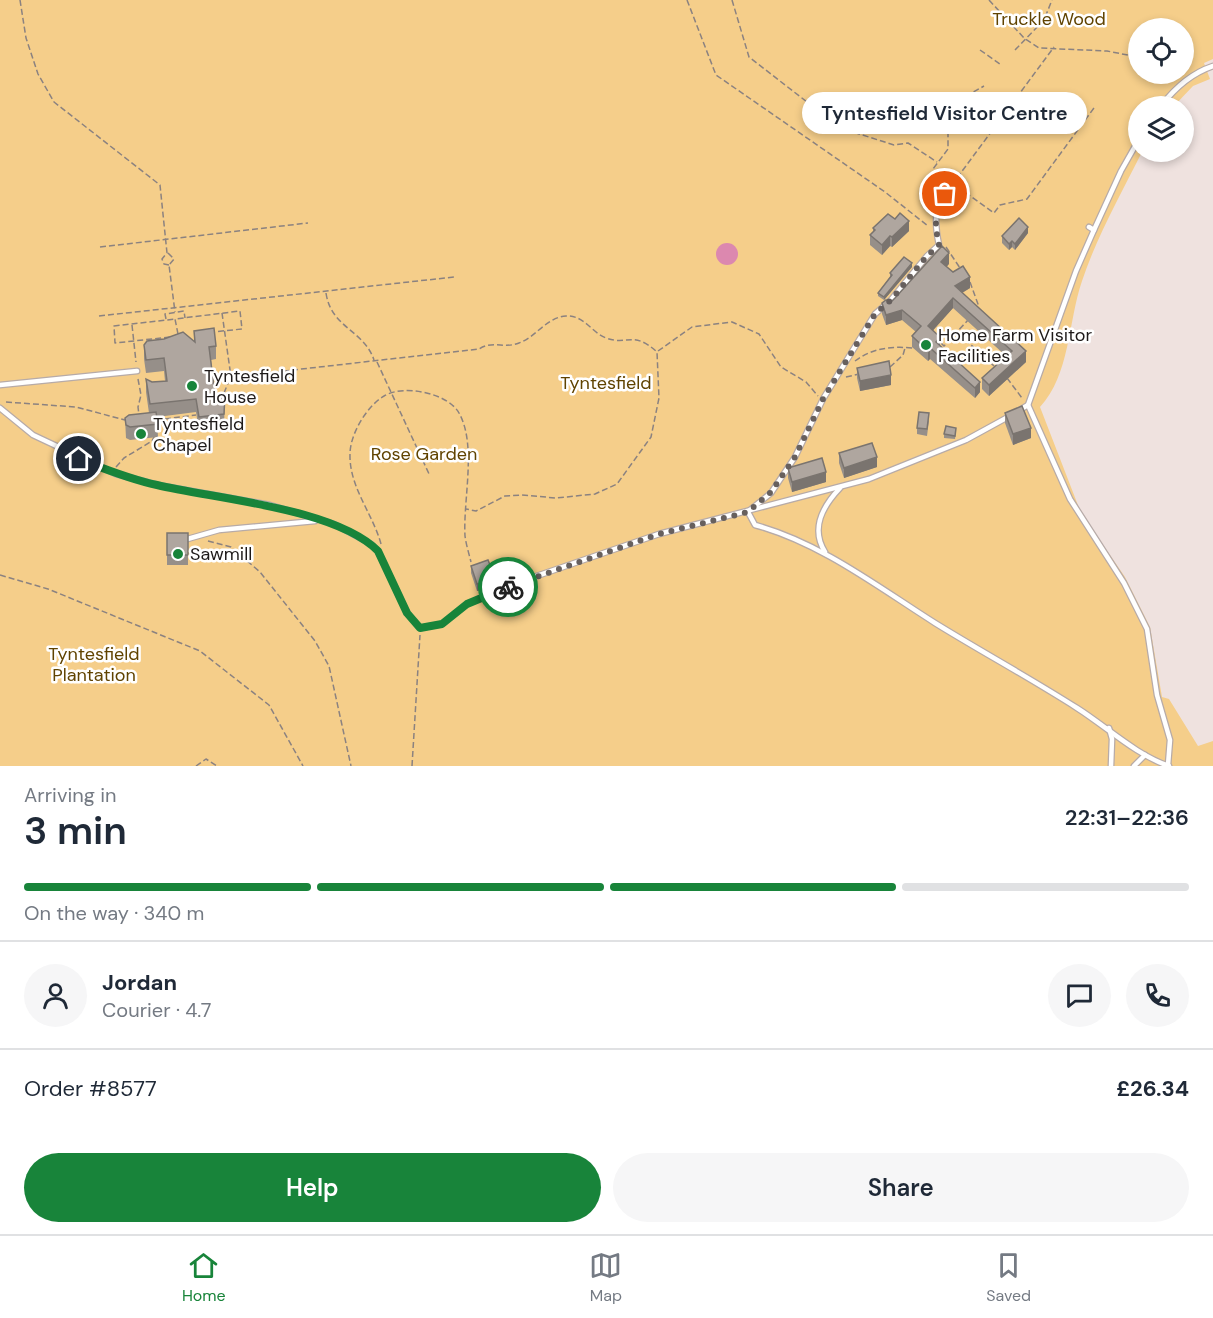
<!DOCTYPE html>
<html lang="en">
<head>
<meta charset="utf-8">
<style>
  body { margin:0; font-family:"DM Sans",sans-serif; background:#f6f6f7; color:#1f2937; height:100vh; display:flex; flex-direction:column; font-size:22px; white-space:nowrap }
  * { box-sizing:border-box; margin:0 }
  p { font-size:20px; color:#747a83 }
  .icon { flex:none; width:33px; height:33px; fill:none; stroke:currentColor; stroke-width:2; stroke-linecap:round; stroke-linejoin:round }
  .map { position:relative; height:766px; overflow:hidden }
  .side { display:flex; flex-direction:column; background:#fff; flex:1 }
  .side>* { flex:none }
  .buttons { position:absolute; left:1128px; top:18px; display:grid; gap:12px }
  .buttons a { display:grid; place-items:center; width:66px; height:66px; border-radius:50%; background:#fff; box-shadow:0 3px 9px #0003; font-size:30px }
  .pin { position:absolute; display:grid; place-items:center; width:51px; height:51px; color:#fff; margin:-26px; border:3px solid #fff; border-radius:50%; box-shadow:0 2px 6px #0007 }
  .courier { position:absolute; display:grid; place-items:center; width:60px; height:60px; margin:-30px; border:4px solid #18843a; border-radius:50%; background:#fff; color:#222; box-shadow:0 2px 8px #0007 }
  .bubble { position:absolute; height:42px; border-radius:21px; background:#fff; box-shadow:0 3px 9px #0003; font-size:20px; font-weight:600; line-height:42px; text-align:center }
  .overview em { font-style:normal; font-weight:600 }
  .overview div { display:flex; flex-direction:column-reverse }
  .overview { display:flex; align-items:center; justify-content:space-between; height:102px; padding:0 24px }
  h1 { font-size:39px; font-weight:600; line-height:45px }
  .bar { display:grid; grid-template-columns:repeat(4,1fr); gap:9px 6px; align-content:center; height:72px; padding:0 24px }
  .bar i { height:8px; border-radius:4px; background:#e0e1e3 }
  .bar .active { background:#18843a }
  .bar p { grid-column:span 4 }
  .line { display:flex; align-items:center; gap:15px; padding:0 24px; border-top:2px solid #e0e1e3 }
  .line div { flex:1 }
  .round { display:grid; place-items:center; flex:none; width:63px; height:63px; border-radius:32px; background:#f6f6f7 }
  .button { display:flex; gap:12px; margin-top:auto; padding:12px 24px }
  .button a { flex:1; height:69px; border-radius:36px; background:#18843a; color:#fff; font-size:24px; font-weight:600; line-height:69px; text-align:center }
  .button a+a { background:#f6f6f7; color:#1f2937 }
  .tabs { display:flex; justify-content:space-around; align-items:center; height:84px; border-top:2px solid #e0e1e3; background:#fff; font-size:16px; color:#747a83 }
  .tabs a { display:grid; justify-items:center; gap:3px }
  .tabs .active { color:#18843a }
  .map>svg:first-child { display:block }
  .green { fill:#f5ce8a; fill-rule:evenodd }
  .water { fill:#dc88af }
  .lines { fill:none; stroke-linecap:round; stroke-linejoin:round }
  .lane-casing { stroke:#b7aba8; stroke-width:7 }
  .path { stroke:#8b8280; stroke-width:1.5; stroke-dasharray:6 3; stroke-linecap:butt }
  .lane { stroke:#fff; stroke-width:4.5 }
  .wall { fill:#968f89 }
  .shaded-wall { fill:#7a746f }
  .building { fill:#afa69f; stroke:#7a746f; stroke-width:1.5 }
  .done { stroke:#67605e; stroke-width:6; stroke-dasharray:0 10.8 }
  .route { stroke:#18843a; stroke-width:8 }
  .poi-dot { fill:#18843a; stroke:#fff; stroke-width:2 }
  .labels { text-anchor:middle; stroke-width:5; stroke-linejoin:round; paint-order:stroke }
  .park-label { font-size:18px; fill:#604300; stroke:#fff }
  .poi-label { font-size:18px; fill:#1e1a19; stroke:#fff; text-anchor:start }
</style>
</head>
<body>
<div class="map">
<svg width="1213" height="766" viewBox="0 0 1213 766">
  <rect width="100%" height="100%" fill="#efe2df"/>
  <path class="green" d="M0,0H1213V59L1204,63L1210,79L1193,86L1174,106H1138V152H1142C1121,194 1097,236 1082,281C1068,322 1070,375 1040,407L1081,513L1125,577L1150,627L1162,697L1169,699L1198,746L1213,741V766H0ZM1138,28H1184V74H1138Z"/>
  <circle class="water" cx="727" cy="254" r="11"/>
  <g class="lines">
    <defs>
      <g id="lane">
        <path d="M1161,106C1174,89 1192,73 1213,66"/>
        <polyline points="1094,230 1121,171 1138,141"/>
        <polyline points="0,385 137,371"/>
        <polyline points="1028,405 1070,499 1124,583 1147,629 1157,695 1170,740 1168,765"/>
        <polyline points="0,408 33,435 116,474 158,485 270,505 334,524 371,544 378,551 407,613 420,628 442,624 467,604 528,579 659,534 869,479 966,440 1008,417"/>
        <polyline points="1018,411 1028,405 1076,271 1094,230 1089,227"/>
        <path d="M750,510L771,493L795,457L823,399L875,314L891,300L927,256L939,245C933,216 935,207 953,183"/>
        <path d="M748,512L755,525C821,543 878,587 935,623C982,652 1030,678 1077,708C1107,727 1136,755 1169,766"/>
        <polyline points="184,540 219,530 315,521"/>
        <path d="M825,552C810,528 823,506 840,488"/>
        <polyline points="1109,728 1112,739 1111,766"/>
        <polyline points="1134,766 1145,755"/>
      </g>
    </defs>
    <use href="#lane" class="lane-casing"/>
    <g class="path">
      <polyline points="20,0 26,38 38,74 54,102 160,185 167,253 162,259 164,264 169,265"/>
      <polyline points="687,0 716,75 885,192 928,226"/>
      <polyline points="732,0 749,57 807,102 853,132 894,145 908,143 937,162"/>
      <polyline points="989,0 1024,38 1039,48 1107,51 1138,57"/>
      <polyline points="980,50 1000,64"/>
      <polyline points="1015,50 1044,20 1052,0"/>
      <polyline points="957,178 1054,47"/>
      <polyline points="947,179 933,169 948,149 948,127 970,94 984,86"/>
      <polyline points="958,187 994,213 1000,205 1027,199 1094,108"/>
      <polyline points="100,247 308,223"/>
      <polyline points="946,247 960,268"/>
      <polyline points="168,253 174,259 169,265 175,312"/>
      <polyline points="970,282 979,307"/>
      <path d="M326,293C331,328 364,330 374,360"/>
      <path d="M222,313L231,377L479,349C493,340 504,349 519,343C536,337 547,317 566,316C584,315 591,332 606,338C628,346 633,330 657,352L659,398L651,437L617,484L595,494L556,498L522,495L505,496L476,511L466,509"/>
      <polyline points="99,316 454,277"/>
      <polyline points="166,319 165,314 184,311 185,318"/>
      <polyline points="132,325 136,362"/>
      <polyline points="958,333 994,366"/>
      <polyline points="178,334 175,319 240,311 242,329 213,332"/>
      <polyline points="170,337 115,343 114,326 175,319"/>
      <polyline points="941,343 944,346 968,320"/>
      <polyline points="658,351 692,327 732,322 759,334 781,367 806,382 818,396"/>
      <path d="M855,361C872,348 892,346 913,348"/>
      <polyline points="377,362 430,476"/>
      <polyline points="890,367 903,355 905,348"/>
      <polyline points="846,377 859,374"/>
      <polyline points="1007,378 1022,398"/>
      <polyline points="138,379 141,395 138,407 139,415"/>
      <polyline points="224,393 230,378"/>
      <polyline points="6,402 76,407 125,420"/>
      <polyline points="156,420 196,415"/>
      <polyline points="116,467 124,458 152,441 154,437"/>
      <polyline points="208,541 231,547 260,572 315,641 329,666 351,766"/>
      <path d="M381,544C373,514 349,487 350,454C350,434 367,406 384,396C403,384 448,393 459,413C477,445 463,499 465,536C466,544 469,554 471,562"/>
      <polyline points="0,575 48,589 200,651 269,705 303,766"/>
      <polyline points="196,766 206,759 217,766"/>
      <polyline points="412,766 420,635"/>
    </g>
    <use href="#lane" class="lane"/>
  </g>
  <g class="wall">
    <polygon points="924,182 942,191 935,203 924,192"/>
    <polygon points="873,228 909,231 892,247 890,246 882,255 870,245 870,235 873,233"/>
    <polygon points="1028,233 1015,250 1012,247 1009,250 1002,243 1002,236"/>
    <polygon points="949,264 946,267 970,288 962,293 1026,362 989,396 982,389 982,378 1006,356 953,308 933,330 940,346 980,392 975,398 930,359 928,361 912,347 912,336 916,332 902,320 886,325 882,314 882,303 890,303"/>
    <polygon points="912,267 884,300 878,296 878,293 890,277 890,273"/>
    <polygon points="194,331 216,346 216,359 211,360 215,395 225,394 224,427 199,431 196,412 157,417 158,437 130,440 126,438 125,418 149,413 146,392 146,379 152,382 165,381 164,371 146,373 144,359 144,345 194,341"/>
    <polygon points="857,368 891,385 860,391 857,378"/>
    <polygon points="1005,413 1031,438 1013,445 1005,423"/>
    <polygon points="929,420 927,436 917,434 917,428"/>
    <polygon points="956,431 955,439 944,438 944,434"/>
    <polygon points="839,453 877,467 844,478 839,463"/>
    <polygon points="788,468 826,482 792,492 788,478"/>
    <rect x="167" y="533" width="21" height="32"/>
    <polygon points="490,565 506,582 477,591 471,573 471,566"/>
  </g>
  <g class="shaded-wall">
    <polygon points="942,181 942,191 935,203 935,193"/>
    <polygon points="909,221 909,231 892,247 892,237"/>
    <polygon points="1028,227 1028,233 1015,250 1015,244"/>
    <polygon points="890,236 890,246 882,255 882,245"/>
    <polygon points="1012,241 1012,247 1009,250 1009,244"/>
    <polygon points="949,253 949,264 941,273 941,262"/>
    <polygon points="912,263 912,267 884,300 884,297"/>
    <polygon points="970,277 970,288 955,297 955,286"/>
    <polygon points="953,298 953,308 928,336 928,326"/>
    <polygon points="902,310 902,320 886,325 886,315"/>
    <polygon points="940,337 940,347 936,342"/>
    <polygon points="930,348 930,359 928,361 928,351"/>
    <polygon points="1026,351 1026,362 989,396 989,385"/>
    <polygon points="891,375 891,385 860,391 860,381"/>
    <polygon points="980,382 980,392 975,398 975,388"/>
    <polygon points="1031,428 1031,438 1013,445 1013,434"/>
    <polygon points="877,457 877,467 844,478 844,468"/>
    <polygon points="826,472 826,482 792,492 792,482"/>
    <polygon points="506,575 506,582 477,591 477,584"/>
  </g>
  <g class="building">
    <polygon points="931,173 942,181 935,193 924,182"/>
    <polygon points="900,213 909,221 892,237 890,236 882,245 870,235 875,230 873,228 888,214 895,219"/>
    <polygon points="1019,218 1028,227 1015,244 1012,241 1009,244 1002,236"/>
    <polygon points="942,246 949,253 941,262 953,272 963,266 970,277 955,286 1026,351 989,385 982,378 1012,351 953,298 928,326 940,337 936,342 980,382 975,388 930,348 928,351 912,336 921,326 902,310 886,315 882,303 886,300 890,303 895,298"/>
    <polygon points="904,257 912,263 884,297 878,293 892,275 890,273"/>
    <polygon points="214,328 216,346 209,347 215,395 225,394 224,414 199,417 196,399 150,404 146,379 152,382 167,381 164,358 146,360 144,345 147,341 164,339 183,332 195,342 194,331"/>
    <polygon points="889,361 891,375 860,381 857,368"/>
    <polygon points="1022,406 1031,428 1013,434 1005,413"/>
    <polygon points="156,412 158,424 130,427 126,425 125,418 129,415"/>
    <polygon points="919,412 929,413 927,429 917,428"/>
    <polygon points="946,426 956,428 955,436 944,434"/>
    <polygon points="872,443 877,457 844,468 839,453"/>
    <polygon points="822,458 826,472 792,482 788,468"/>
    <rect x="167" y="533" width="21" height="22"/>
    <polygon points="488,560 490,565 497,562 500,568 504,566 506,575 477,584 471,566"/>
  </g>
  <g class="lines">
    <path class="done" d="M508,587L659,534L748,512L771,492L795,457L823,399L875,314L891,300L927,256L939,245C935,226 933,210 945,194"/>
    <path class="route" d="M79,459C105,469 129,479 157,485C216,499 335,508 378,551L407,613L420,628L442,624L467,604L508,587"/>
  </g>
  <g class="poi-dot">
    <circle cx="926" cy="345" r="6"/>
    <circle cx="192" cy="386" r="6"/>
    <circle cx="141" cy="434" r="6"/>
    <circle cx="178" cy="554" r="6"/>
  </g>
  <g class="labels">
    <g class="park-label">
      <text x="1049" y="25">Truckle Wood</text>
      <text x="606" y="389">Tyntesfield</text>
      <text x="424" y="460">Rose Garden</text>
      <text x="94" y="660">Tyntesfield<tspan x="94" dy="21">Plantation</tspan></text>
    </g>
    <g class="poi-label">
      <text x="938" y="341">Home Farm Visitor<tspan x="938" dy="21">Facilities</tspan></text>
      <text x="204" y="382">Tyntesfield<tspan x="204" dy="21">House</tspan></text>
      <text x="153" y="430">Tyntesfield<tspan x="153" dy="21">Chapel</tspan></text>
      <text x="190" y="560">Sawmill</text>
    </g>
  </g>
</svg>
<div class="buttons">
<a><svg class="icon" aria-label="locate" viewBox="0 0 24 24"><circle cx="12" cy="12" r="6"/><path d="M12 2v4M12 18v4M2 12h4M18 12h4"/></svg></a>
<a><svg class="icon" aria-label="layers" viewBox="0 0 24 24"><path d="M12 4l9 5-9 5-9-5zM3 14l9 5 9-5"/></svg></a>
</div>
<div class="pin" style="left:945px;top:194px;background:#ea580c"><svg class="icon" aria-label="bag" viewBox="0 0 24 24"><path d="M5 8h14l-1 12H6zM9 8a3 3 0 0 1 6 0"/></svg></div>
<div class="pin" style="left:79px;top:459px;background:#1f2937"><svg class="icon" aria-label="home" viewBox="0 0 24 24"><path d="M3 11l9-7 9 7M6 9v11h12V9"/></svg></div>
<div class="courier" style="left:508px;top:587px"><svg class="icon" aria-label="bike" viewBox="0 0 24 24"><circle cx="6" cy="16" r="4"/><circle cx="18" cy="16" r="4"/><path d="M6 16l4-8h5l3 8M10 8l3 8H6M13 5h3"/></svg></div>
<div class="bubble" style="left:802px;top:92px;width:285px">Tyntesfield Visitor Centre</div>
</div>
<section class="side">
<div class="overview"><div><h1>3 min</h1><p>Arriving in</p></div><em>22:31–22:36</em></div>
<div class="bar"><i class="active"></i><i class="active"></i><i class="active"></i><i></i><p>On the way · 340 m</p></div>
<div class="line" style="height:108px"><a class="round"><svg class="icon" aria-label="person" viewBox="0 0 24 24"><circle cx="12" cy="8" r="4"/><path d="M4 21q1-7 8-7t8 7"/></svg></a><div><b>Jordan</b><p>Courier · 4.7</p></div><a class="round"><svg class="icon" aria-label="chat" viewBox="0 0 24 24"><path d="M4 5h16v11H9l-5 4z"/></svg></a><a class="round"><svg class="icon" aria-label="phone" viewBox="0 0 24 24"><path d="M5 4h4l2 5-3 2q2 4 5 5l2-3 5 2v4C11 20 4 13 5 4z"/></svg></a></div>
<div class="line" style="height:78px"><div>Order #8577</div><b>£26.34</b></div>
<div class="button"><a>Help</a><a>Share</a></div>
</section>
<nav class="tabs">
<a class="active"><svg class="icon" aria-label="home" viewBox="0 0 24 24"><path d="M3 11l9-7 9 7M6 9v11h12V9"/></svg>Home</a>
<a><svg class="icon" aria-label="map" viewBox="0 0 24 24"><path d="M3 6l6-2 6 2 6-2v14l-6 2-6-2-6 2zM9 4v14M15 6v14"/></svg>Map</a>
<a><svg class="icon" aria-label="saved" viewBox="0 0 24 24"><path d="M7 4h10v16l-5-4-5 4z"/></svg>Saved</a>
</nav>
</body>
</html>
